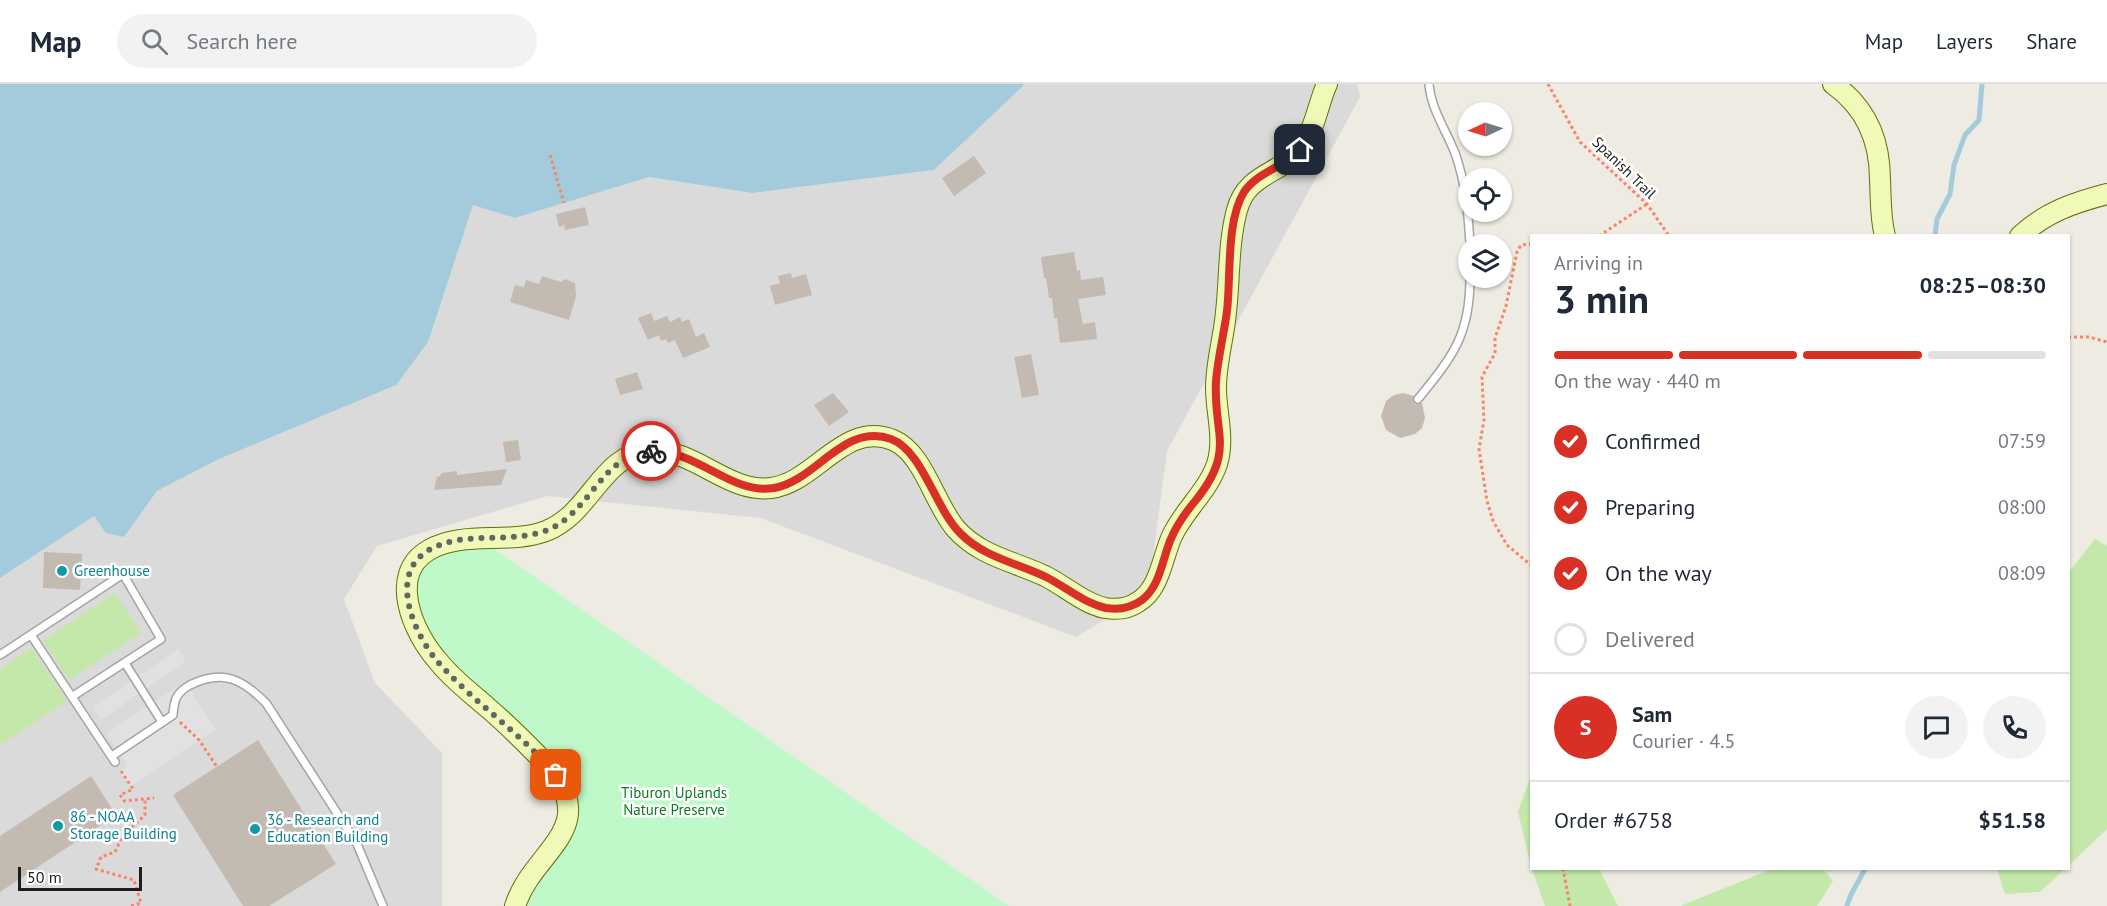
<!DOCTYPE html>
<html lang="en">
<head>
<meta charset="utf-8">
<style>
  body { margin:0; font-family:"PT Sans",sans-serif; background:#f2f2f3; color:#1f2937; height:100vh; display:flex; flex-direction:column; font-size:22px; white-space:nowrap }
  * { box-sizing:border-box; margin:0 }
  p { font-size:20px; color:#747a83 }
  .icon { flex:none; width:33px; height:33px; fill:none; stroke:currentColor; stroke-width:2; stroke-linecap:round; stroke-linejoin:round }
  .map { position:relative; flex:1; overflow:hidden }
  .panel { position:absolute; left:1530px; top:150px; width:540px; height:636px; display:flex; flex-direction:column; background:#fff; border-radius:0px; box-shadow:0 2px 4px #0004 }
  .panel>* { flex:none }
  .needle { width:39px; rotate:266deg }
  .tools { position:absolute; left:1458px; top:18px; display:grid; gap:12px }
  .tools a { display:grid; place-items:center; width:54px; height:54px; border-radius:50%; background:#fff; box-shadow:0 2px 4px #0004; font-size:30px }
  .scale { position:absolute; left:18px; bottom:15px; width:124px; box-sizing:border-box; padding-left:6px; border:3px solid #1d1d1d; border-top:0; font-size:16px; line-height:21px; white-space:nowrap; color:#1d1d1d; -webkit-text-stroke:4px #fff; paint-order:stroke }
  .pin { position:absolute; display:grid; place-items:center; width:51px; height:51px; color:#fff; margin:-26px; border-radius:12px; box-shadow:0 3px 9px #0006 }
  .courier { position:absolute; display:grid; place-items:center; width:60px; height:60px; margin:-30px; border:4px solid #d93025; border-radius:50%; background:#fff; color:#222; box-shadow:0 2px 8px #0007 }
  .summary em { font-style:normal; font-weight:600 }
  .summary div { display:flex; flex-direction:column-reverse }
  .summary { display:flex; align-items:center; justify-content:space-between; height:102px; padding:0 24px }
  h1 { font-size:39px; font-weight:600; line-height:45px }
  .bar { display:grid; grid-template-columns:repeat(4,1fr); gap:9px 6px; align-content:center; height:72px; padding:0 24px }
  .bar i { height:8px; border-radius:4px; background:#e0e1e3 }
  .bar .selected { background:#d93025 }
  .bar p { grid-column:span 4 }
  .line { display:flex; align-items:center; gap:15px; padding:0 24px; border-top:2px solid #e0e1e3 }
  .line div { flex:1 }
  .round { display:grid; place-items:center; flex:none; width:63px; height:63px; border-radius:32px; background:#f2f2f3 }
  ol { padding:0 24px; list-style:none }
  li { display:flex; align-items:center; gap:18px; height:66px }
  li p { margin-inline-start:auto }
  li .icon { padding:6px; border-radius:50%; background:#d93025; color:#fff; stroke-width:4 }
  li:last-child { color:#747a83 }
  li i { width:33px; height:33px; border:3px solid #e0e1e3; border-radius:50% }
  header { display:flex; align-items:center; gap:36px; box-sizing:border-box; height:84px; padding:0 30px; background:#fff; border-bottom:2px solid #e0e1e3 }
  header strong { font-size:28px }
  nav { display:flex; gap:33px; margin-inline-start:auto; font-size:21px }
  .search { width:420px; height:54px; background:#f2f2f3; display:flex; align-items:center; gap:15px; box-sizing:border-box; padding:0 21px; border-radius:33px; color:#747a83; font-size:22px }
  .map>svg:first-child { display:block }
  .residential { fill:#dbdada }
  .grass { fill:#c3e8a9 }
  .park { fill:#c0f9c9 }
  .parking { fill:#e1e1e1 }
  .water { fill:#a3cbdc }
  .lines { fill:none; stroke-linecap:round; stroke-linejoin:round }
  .stream { stroke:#a3cbdc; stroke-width:5 }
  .building { fill:#c3bab2 }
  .lane-casing { stroke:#a4a4a4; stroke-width:10 }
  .secondary-casing { stroke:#5e7306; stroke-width:22 }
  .path { stroke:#f8846a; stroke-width:3; stroke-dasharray:3 3; stroke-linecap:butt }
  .lane { stroke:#fff; stroke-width:7 }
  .secondary { stroke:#f0f9b7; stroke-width:20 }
  .done { stroke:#666562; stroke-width:6; stroke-dasharray:0 10.8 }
  .route { stroke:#d93025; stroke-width:8 }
  .culture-dot { fill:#0f9aa8; stroke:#fff; stroke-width:2 }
  .labels { text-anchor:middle; stroke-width:5; stroke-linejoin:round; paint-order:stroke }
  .street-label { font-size:15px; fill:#1d1d1d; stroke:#fff }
  .culture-label { font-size:15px; fill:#0d838f; stroke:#fff; text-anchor:start }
  .park-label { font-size:15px; fill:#0c7a1e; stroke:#fff }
</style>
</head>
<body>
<header>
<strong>Map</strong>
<div class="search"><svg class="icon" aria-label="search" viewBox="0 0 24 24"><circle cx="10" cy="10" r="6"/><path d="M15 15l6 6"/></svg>Search here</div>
<nav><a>Map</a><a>Layers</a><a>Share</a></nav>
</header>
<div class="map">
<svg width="2107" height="822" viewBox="0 0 2107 822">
  <rect width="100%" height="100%" fill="#eeebe3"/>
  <polygon class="residential" points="1023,0 1357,0 1360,13 1167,367 1148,510 1076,553 761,434 547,412 377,462 344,515 375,599 442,669 442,822 0,822 0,494 95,431 124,453 157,407 219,375 473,120 515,134 649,93 752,109 934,86"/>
  <g class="grass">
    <polygon points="2095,455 2107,462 2107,745 2069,781 2069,488"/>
    <polygon points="115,509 141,549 69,596 43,556"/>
    <polygon points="31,564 67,617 0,661 0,585"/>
    <polygon points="1531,691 1531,782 1518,728"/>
    <polygon points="1532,785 1599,785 1618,822 1545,822"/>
    <polygon points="1772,785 1823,785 1833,797 1817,822 1680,822"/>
    <polygon points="1997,785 1997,784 2065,785 2040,808 2005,810"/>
  </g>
  <polygon class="park" points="480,455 1009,822 515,822 568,715 424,557 411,483"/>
  <g class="parking">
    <polygon points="178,565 186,577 101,636 93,624"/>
    <polygon points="185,598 216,645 130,703 119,687 127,681 106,649"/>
  </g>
  <polygon class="water" points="0,0 1023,0 1023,2 934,86 752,109 649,93 515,134 473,121 428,258 396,301 219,375 157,407 124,453 106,449 94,432 0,494"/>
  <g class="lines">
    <g class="stream">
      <polyline points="1935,152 1937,135 1950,110 1954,81 1965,51 1979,36 1982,0"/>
      <path d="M1847,822C1851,806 1859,799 1865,784"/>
    </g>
  </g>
  <g class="building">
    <polygon points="974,72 986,89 954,112 942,94"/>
    <polygon points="585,123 589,141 565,146 564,141 559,143 556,130"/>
    <polygon points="1074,168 1077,187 1080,186 1081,196 1103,193 1106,211 1078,215 1083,240 1095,238 1097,255 1060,259 1057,234 1054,234 1052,214 1049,214 1046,194 1044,194 1041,173"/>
    <polygon points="791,189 792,194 806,190 812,211 775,221 770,202 780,199 778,192"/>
    <polygon points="542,192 561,198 565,195 575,199 576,212 569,236 510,218 515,201 524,203 526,196 539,200"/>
    <polygon points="651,229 654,237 667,232 670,238 680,233 682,238 689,235 696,253 704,249 710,263 683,274 675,256 668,259 666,255 661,257 659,251 648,256 638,234"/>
    <polygon points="1031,270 1039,311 1022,314 1014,273"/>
    <polygon points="637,288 643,305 620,311 615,295"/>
    <polygon points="833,309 849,328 829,342 814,321"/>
    <polygon points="1403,309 1414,312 1415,320 1422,319 1425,334 1422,344 1415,350 1400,354 1386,346 1381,332 1386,317 1394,311"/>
    <polygon points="518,356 521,376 506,378 503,358"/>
    <polygon points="507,385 501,401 434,406 437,393 440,392 442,389 457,387 457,391"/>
    <polygon points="44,468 82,470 80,506 43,504"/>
    <polygon points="258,656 336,780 269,822 243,822 173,711"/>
    <polygon points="91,692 116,731 0,808 0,752"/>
  </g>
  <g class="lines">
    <defs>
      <g id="lane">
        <path d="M1429,0C1431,25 1446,46 1455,69C1466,100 1468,128 1470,160"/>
        <path d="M1418,315C1453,272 1470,251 1470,194"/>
        <polyline points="31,551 115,678"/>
        <polyline points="0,571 123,490 161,555 73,612"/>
        <polyline points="125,579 162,638"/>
        <path d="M112,672L173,631C174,616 176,609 190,601C223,585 242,595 266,619L357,760L383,822"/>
      </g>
      <g id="secondary">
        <path d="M1833,0C1866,23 1880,56 1880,96C1881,115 1880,133 1885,152"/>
        <path d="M2020,152C2046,128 2073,119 2107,110"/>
        <path d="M515,822C533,766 601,746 549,683C529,662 509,642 488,624C471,609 452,595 438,577C413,549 387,490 429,466C463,446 509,461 546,447C592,429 601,369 651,367C696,365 727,409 771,404C815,399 844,336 893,356C924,369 934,420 956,445C980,472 1013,477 1045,492C1065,502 1083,519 1105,524C1117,526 1128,525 1138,518C1160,505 1162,474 1172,452C1184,426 1208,407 1217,380C1225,354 1216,329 1216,304C1216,278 1224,253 1226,228C1230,194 1228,159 1237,126C1247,88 1282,91 1302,63C1315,45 1318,20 1327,0"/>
      </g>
    </defs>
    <use href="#lane" class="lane-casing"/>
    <use href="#secondary" class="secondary-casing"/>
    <g class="path">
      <polyline points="1548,0 1580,58 1647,120 1669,152"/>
      <polyline points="550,71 564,119"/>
      <polyline points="1599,152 1647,120"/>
      <polyline points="1532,160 1521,161 1517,168 1506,222 1495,254 1495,269 1482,293 1484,336 1479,365 1487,417 1493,437 1507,461 1532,482"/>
      <polyline points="2068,253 2089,253 2107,258"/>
      <polyline points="180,638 199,656 217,683"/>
      <polyline points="121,687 133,705 120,711 124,717 154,714"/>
      <polyline points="1563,784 1570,822"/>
      <polyline points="131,822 141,819 134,796 96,785 101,773 115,768 123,751 145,731 145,715"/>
    </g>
    <use href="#lane" class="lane"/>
    <use href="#secondary" class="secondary"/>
  </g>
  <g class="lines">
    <path class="done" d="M556,691C521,649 474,619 438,578C414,550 387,490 429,466C463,446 508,460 545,447C591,430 600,371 651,367"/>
    <path class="route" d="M651,367C698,366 731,411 774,404C816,397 844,338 891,355C923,367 935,425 961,450C985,474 1018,479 1048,494C1067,504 1084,519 1106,524C1119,526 1131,524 1142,516C1160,502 1162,477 1170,457C1176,442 1185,429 1196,416C1236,366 1213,350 1216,297C1218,273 1224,250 1227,227C1231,193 1226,137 1244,108C1256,89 1284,83 1300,66"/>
  </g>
  <g class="culture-dot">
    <circle cx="62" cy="487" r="6"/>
    <circle cx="58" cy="742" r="6"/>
    <circle cx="255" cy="745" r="6"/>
  </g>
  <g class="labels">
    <g class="street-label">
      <text transform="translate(1624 84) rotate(44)" y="5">Spanish Trail</text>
    </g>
    <g class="culture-label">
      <text x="74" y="492">Greenhouse</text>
      <text x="70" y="738">86 - NOAA<tspan x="70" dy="17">Storage Building</tspan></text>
      <text x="267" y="741">36 - Research and<tspan x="267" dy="17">Education Building</tspan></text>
    </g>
    <g class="park-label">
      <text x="674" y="714">Tiburon Uplands<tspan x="674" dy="17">Nature Preserve</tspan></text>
    </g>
  </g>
</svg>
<div class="tools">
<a><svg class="needle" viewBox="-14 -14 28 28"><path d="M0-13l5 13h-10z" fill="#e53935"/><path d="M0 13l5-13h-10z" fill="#747a83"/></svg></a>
<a><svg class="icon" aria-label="locate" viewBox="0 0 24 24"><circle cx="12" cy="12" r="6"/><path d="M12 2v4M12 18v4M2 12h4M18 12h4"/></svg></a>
<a><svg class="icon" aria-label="layers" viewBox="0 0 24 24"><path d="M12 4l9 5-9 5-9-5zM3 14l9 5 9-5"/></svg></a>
</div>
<div class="scale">50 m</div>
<div class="pin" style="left:556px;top:691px;background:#ea580c"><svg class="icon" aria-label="bag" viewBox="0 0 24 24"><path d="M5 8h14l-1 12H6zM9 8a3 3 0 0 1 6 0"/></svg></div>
<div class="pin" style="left:1300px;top:66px;background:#1f2937"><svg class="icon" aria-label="home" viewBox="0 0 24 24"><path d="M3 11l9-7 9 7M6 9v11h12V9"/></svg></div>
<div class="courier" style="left:651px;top:367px"><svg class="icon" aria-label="bike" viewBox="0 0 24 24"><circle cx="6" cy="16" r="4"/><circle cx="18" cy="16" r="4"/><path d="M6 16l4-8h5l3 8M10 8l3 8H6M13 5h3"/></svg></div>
<section class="panel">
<div class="summary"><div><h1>3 min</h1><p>Arriving in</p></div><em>08:25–08:30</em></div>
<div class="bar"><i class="selected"></i><i class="selected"></i><i class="selected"></i><i></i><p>On the way · 440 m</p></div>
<ol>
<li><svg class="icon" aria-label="check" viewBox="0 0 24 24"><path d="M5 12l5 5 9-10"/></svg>Confirmed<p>07:59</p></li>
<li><svg class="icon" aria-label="check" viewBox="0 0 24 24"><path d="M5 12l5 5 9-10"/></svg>Preparing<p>08:00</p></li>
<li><svg class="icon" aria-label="check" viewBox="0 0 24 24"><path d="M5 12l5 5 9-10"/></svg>On the way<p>08:09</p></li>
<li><i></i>Delivered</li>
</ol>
<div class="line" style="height:108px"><b class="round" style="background:#d93025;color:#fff">S</b><div><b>Sam</b><p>Courier · 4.5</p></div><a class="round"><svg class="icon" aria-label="chat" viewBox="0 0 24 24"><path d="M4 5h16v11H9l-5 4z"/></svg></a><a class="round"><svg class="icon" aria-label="phone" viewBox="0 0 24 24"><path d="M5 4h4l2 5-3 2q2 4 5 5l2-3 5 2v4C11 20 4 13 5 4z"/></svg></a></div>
<div class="line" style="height:78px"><div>Order #6758</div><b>$51.58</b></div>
</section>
</div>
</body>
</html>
